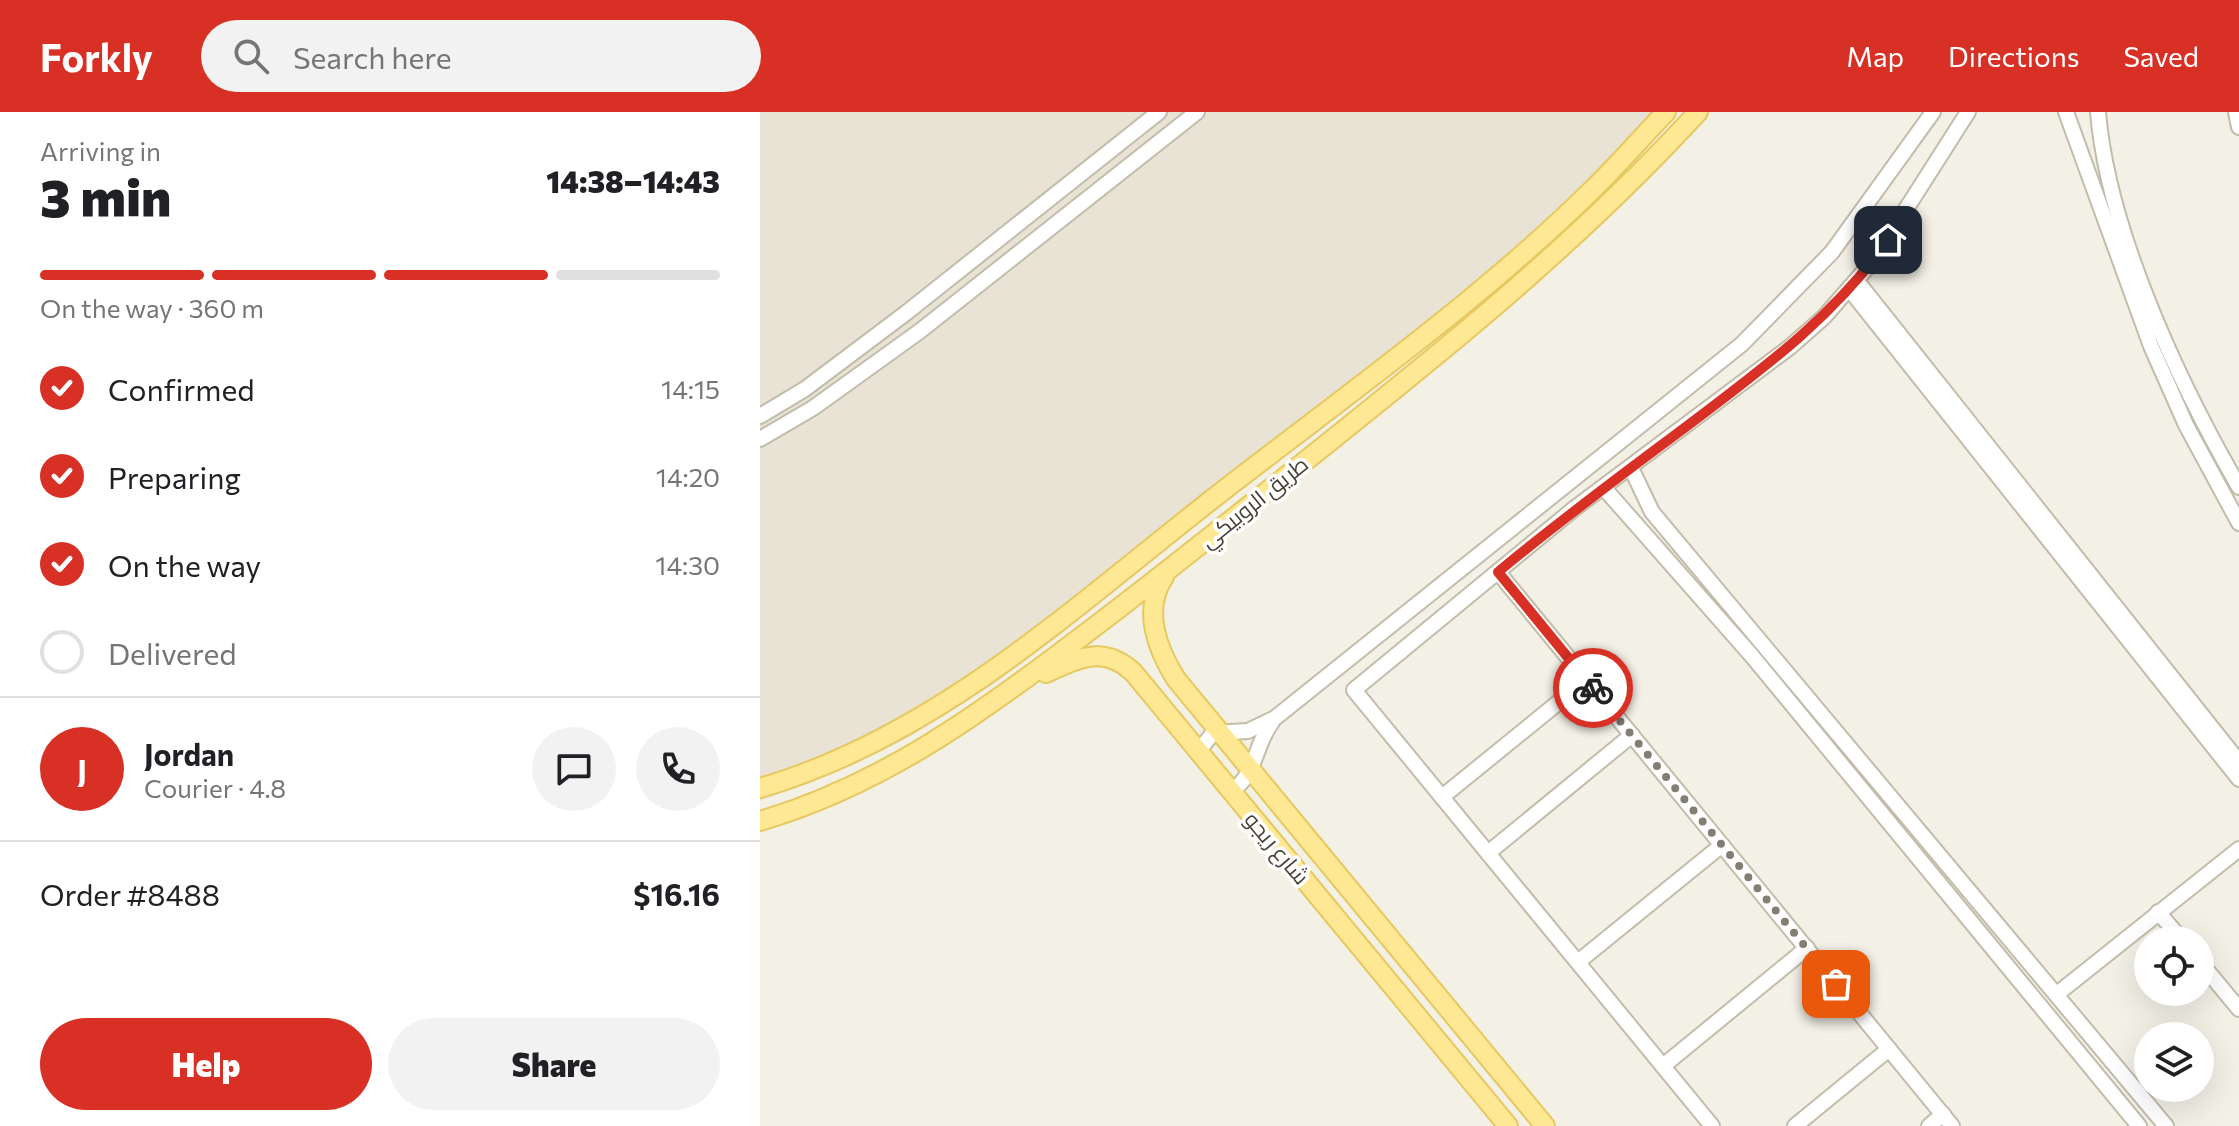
<!DOCTYPE html>
<html lang="en">
<head>
<meta charset="utf-8">
<style>
  body { margin:0; font-family:Commissioner,Cairo,sans-serif; background:#f2f2f2; color:#202124; height:100vh; display:flex; flex-direction:column; font-size:30px; white-space:nowrap }
  * { box-sizing:border-box; margin:0 }
  p { font-size:26px; color:#757577 }
  .icon { flex:none; width:44px; height:44px; fill:none; stroke:currentColor; stroke-width:2; stroke-linecap:round; stroke-linejoin:round }
  .map { position:relative; flex:1; overflow:hidden }
  .sheet { display:flex; flex-direction:column; background:#fff; width:760px }
  .sheet>* { flex:none }
  .buttons { position:absolute; left:1374px; top:814px; display:grid; gap:16px }
  .buttons a { display:grid; place-items:center; width:80px; height:80px; border-radius:50%; background:#fff; box-shadow:0 8px 32px #0002; font-size:40px }
  .pin { position:absolute; display:grid; place-items:center; width:68px; height:68px; color:#fff; margin:-34px; border-radius:16px; box-shadow:0 4px 12px #0006 }
  .courier { position:absolute; display:grid; place-items:center; width:80px; height:80px; margin:-40px; border:6px solid #d93025; border-radius:50%; background:#fff; color:#222; box-shadow:0 2px 10px #0007 }
  .headline em { font-style:normal; font-weight:800 }
  .headline div { display:flex; flex-direction:column-reverse }
  .headline { display:flex; align-items:center; justify-content:space-between; height:136px; padding:0 40px }
  h1 { font-size:52px; font-weight:800; line-height:60px }
  .bar { display:grid; grid-template-columns:repeat(4,1fr); gap:12px 8px; align-content:center; height:96px; padding:0 40px }
  .bar i { height:10px; border-radius:6px; background:#e0e0e0 }
  .bar .on { background:#d93025 }
  .bar p { grid-column:span 4 }
  .line { display:flex; align-items:center; gap:20px; padding:0 40px; border-top:2px solid #e0e0e0 }
  .line div { flex:1 }
  .round { display:grid; place-items:center; flex:none; width:84px; height:84px; border-radius:42px; background:#f2f2f2 }
  ol { padding:0 40px; list-style:none }
  li { display:flex; align-items:center; gap:24px; height:88px }
  li p { margin-inline-start:auto }
  li .icon { padding:8px; border-radius:50%; background:#d93025; color:#fff; stroke-width:4 }
  li:last-child { color:#757577 }
  li i { width:44px; height:44px; border:4px solid #e0e0e0; border-radius:50% }
  .action { display:flex; gap:16px; margin-top:auto; padding:16px 40px }
  .action a { flex:1; height:92px; border-radius:48px; background:#d93025; color:#fff; font-size:32px; font-weight:800; line-height:92px; text-align:center }
  .action a+a { background:#f2f2f2; color:#202124 }
  header { display:flex; align-items:center; gap:48px; box-sizing:border-box; height:112px; padding:0 40px; background:#d93025; color:#fff }
  header strong { font-size:38px }
  nav { display:flex; gap:44px; margin-inline-start:auto; font-size:28px }
  .search { width:560px; height:72px; background:#f2f2f2; display:flex; align-items:center; gap:20px; box-sizing:border-box; padding:0 28px; border-radius:44px; color:#757577; font-size:30px }
  main { display:flex; flex:1; min-height:0 }
  .map>svg:first-child { display:block }
  .residential { fill:#e8e3d4 }
  .lines { fill:none; stroke-linecap:round; stroke-linejoin:round }
  .minor-casing { stroke:#c2bcab; stroke-width:18 }
  .major-casing { stroke:#e7c860; stroke-width:22 }
  .minor { stroke:#fff; stroke-width:14 }
  .major { stroke:#ffe893; stroke-width:18 }
  .done { stroke:#837e73; stroke-width:8; stroke-dasharray:0 14.4 }
  .route { stroke:#d93025; stroke-width:10 }
  .labels { text-anchor:middle; stroke-width:7; stroke-linejoin:round; paint-order:stroke }
  .street-label { font-size:22px; fill:#464135; stroke:#fff }
</style>
</head>
<body>
<header>
<strong>Forkly</strong>
<div class="search"><svg class="icon" aria-label="search" viewBox="0 0 24 24"><circle cx="10" cy="10" r="6"/><path d="M15 15l6 6"/></svg>Search here</div>
<nav><a>Map</a><a>Directions</a><a>Saved</a></nav>
</header>
<main>
<section class="sheet">
<div class="headline"><div><h1>3 min</h1><p>Arriving in</p></div><em>14:38–14:43</em></div>
<div class="bar"><i class="on"></i><i class="on"></i><i class="on"></i><i></i><p>On the way · 360 m</p></div>
<ol>
<li><svg class="icon" aria-label="check" viewBox="0 0 24 24"><path d="M5 12l5 5 9-10"/></svg>Confirmed<p>14:15</p></li>
<li><svg class="icon" aria-label="check" viewBox="0 0 24 24"><path d="M5 12l5 5 9-10"/></svg>Preparing<p>14:20</p></li>
<li><svg class="icon" aria-label="check" viewBox="0 0 24 24"><path d="M5 12l5 5 9-10"/></svg>On the way<p>14:30</p></li>
<li><i></i>Delivered</li>
</ol>
<div class="line" style="height:144px"><b class="round" style="background:#d93025;color:#fff">J</b><div><b>Jordan</b><p>Courier · 4.8</p></div><a class="round"><svg class="icon" aria-label="chat" viewBox="0 0 24 24"><path d="M4 5h16v11H9l-5 4z"/></svg></a><a class="round"><svg class="icon" aria-label="phone" viewBox="0 0 24 24"><path d="M5 4h4l2 5-3 2q2 4 5 5l2-3 5 2v4C11 20 4 13 5 4z"/></svg></a></div>
<div class="line" style="height:104px"><div>Order #8488</div><b>$16.16</b></div>
<div class="action"><a>Help</a><a>Share</a></div>
</section>
<div class="map">
<svg width="1479" height="1014" viewBox="0 0 1479 1014">
  <rect width="100%" height="100%" fill="#f3f0e6"/>
  <polygon class="residential" points="0,0 918,0 843,83 761,156 237,570 149,625 93,653 0,689"/>
  <g class="lines">
    <defs>
      <g id="minor">
        <polyline points="1306,0 1391,234 1426,313 1479,411"/>
        <path d="M1338,0C1348,120 1419,271 1479,375"/>
        <polyline points="1476,0 1479,15"/>
        <polyline points="1097,169 1479,650"/>
        <polyline points="1090,178 1479,667"/>
        <polyline points="0,304 45,277 146,201 399,0"/>
        <polyline points="0,327 53,296 160,219 437,0"/>
        <polyline points="871,356 892,400 1406,1014"/>
        <polyline points="844,376 992,544 1379,1014"/>
        <polyline points="738,460 1192,1014"/>
        <polyline points="438,640 453,621 488,619 515,606 982,232 1072,140 1173,0"/>
        <path d="M471,680C498,660 493,636 512,610"/>
        <polyline points="682,685 826,568"/>
        <polyline points="728,741 872,623"/>
        <polyline points="1398,800 1422,828"/>
        <polyline points="818,850 962,733"/>
        <polyline points="1440,850 1479,897"/>
        <polyline points="1297,882 1479,737"/>
        <polyline points="903,954 1047,836"/>
        <polyline points="952,1014 594,578 815,396 1030,235 1064,205 1113,149 1208,0"/>
        <polyline points="1035,1014 1129,937"/>
        <polyline points="1169,1014 1183,1002"/>
      </g>
      <g id="major">
        <path d="M404,465C382,497 397,537 416,567L785,1014"/>
        <path d="M286,561C319,546 343,533 373,560L748,1014"/>
        <path d="M0,676C176,625 314,495 455,385C582,286 716,192 831,79C857,54 881,26 906,0"/>
        <path d="M0,709C119,674 216,605 313,531C376,484 437,435 499,386C654,262 803,147 938,0"/>
      </g>
    </defs>
    <use href="#minor" class="minor-casing"/>
    <use href="#major" class="major-casing"/>
    <use href="#minor" class="minor"/>
    <use href="#major" class="major"/>
  </g>
  <g class="lines">
    <polyline class="done" points="833,576 1076,872"/>
    <path class="route" d="M833,576L738,460C799,409 863,362 927,314C1001,258 1074,205 1128,128"/>
  </g>
  <g class="labels">
    <g class="street-label">
      <text transform="translate(494 390) rotate(-39)" y="8">طريق الروبيكي</text>
      <text transform="translate(517 736) rotate(50)" y="8">شارع ريجو</text>
    </g>
  </g>
</svg>
<div class="buttons">
<a><svg class="icon" aria-label="locate" viewBox="0 0 24 24"><circle cx="12" cy="12" r="6"/><path d="M12 2v4M12 18v4M2 12h4M18 12h4"/></svg></a>
<a><svg class="icon" aria-label="layers" viewBox="0 0 24 24"><path d="M12 4l9 5-9 5-9-5zM3 14l9 5 9-5"/></svg></a>
</div>
<div class="pin" style="left:1076px;top:872px;background:#ea580c"><svg class="icon" aria-label="bag" viewBox="0 0 24 24"><path d="M5 8h14l-1 12H6zM9 8a3 3 0 0 1 6 0"/></svg></div>
<div class="pin" style="left:1128px;top:128px;background:#1f2937"><svg class="icon" aria-label="home" viewBox="0 0 24 24"><path d="M3 11l9-7 9 7M6 9v11h12V9"/></svg></div>
<div class="courier" style="left:833px;top:576px"><svg class="icon" aria-label="bike" viewBox="0 0 24 24"><circle cx="6" cy="16" r="4"/><circle cx="18" cy="16" r="4"/><path d="M6 16l4-8h5l3 8M10 8l3 8H6M13 5h3"/></svg></div>
</div>
</main>
</body>
</html>
